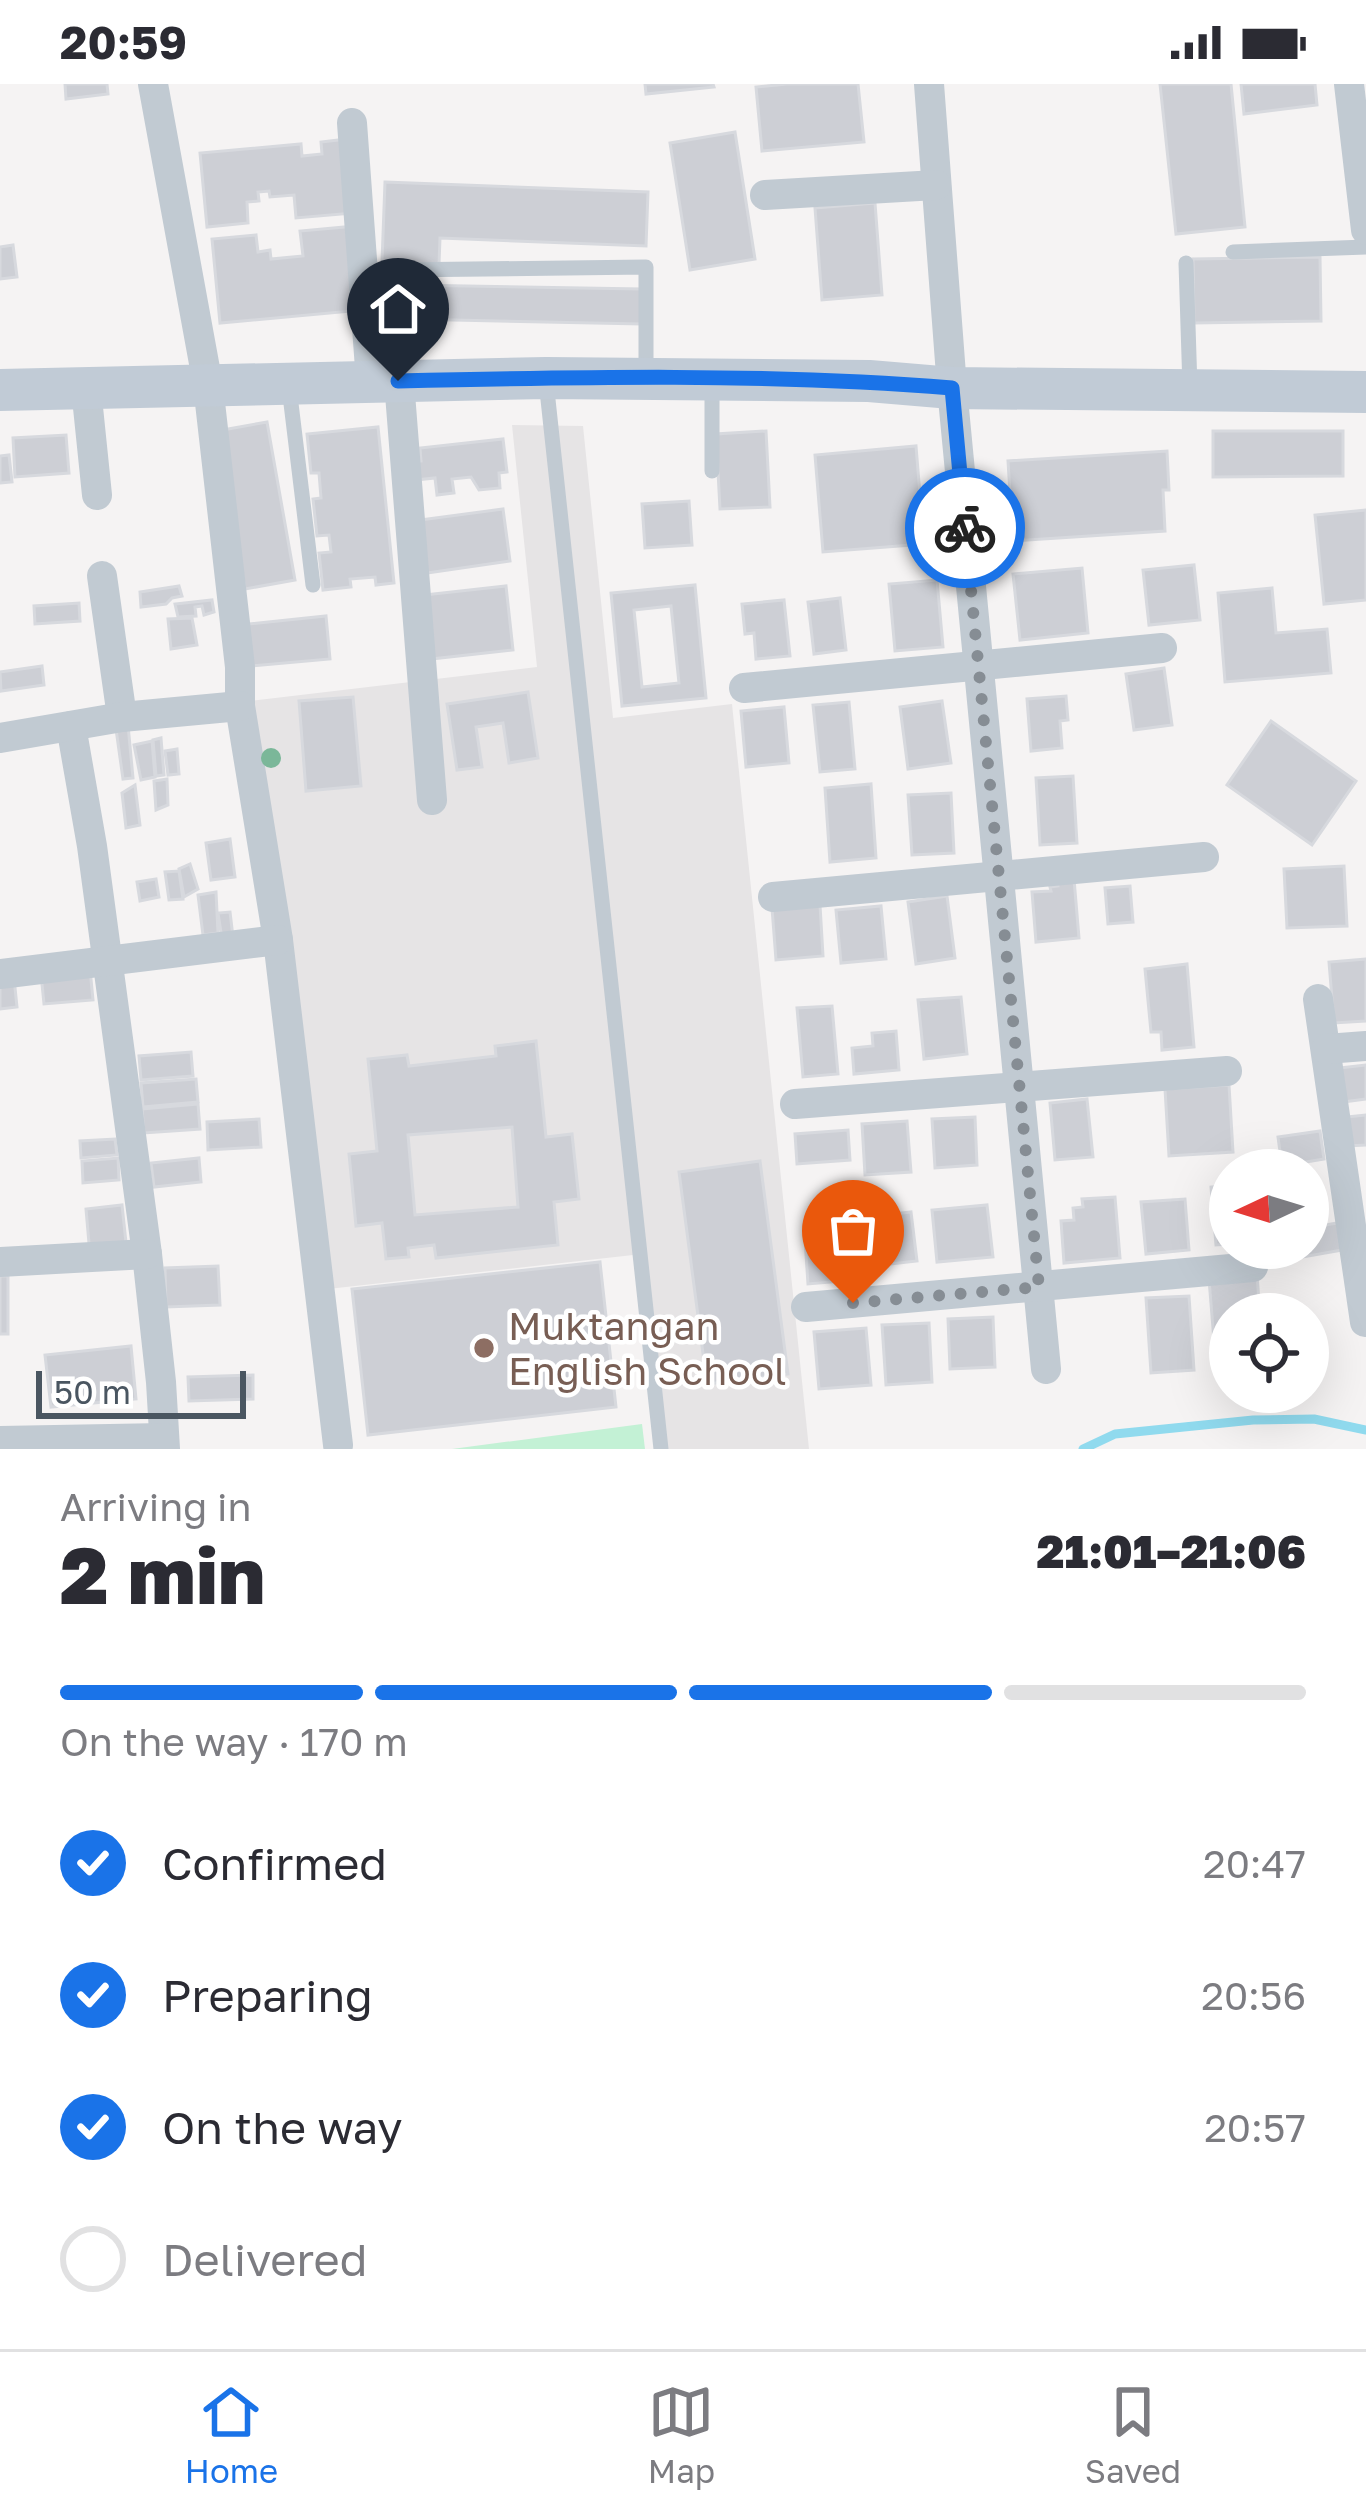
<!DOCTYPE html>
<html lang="en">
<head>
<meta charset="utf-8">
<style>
  body { margin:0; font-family:"Golos Text",sans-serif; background:#f7f7f7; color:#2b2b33; height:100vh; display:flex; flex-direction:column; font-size:45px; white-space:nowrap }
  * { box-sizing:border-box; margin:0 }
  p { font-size:39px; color:#7c7c81 }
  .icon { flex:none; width:66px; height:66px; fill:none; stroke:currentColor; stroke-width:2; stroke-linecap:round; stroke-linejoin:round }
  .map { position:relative; height:1365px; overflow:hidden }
  .details { display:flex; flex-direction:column; background:#fff; flex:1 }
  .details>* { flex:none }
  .needle { width:78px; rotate:266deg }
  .fabs { position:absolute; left:1209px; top:1065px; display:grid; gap:24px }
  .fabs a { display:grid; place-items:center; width:120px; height:120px; border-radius:50%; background:#fff; box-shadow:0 12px 48px #0002; font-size:60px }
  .scale { position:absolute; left:36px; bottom:30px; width:210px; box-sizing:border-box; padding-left:12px; border:6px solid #4a5661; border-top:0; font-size:33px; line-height:42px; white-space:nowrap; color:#4a5661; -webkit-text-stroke:9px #fff; paint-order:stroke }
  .pin { position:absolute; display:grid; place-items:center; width:102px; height:102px; color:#fff; margin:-123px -51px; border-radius:50% 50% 50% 0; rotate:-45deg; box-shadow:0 0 12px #0007 }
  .pin .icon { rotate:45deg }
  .courier { position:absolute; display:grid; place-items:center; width:120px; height:120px; margin:-60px; border:9px solid #1a73e8; border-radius:50%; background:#fff; color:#222; box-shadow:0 3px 15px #0007 }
  .headline em { font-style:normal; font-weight:800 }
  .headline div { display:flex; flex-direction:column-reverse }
  .headline { display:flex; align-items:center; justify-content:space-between; height:204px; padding:0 60px }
  h1 { font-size:78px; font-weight:800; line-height:90px }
  .bar { display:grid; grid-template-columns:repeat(4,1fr); gap:18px 12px; align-content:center; height:144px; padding:0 60px }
  .bar i { height:15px; border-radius:9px; background:#e1e1e2 }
  .bar .on { background:#1a73e8 }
  .bar p { grid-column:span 4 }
  ol { padding:0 60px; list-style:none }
  li { display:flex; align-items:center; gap:36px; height:132px }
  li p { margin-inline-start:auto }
  li .icon { padding:12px; border-radius:50%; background:#1a73e8; color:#fff; stroke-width:4 }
  li:last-child { color:#7c7c81 }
  li i { width:66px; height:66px; border:6px solid #e1e1e2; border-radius:50% }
  .status { display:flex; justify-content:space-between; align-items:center; height:84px; padding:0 60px; background:#fff; direction:ltr }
  .status svg { height:33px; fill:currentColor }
  .dock { display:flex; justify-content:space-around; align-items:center; height:168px; border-top:3px solid #e1e1e2; background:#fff; font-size:33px; color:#7c7c81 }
  .dock a { display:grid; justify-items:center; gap:6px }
  .dock .on { color:#1a73e8 }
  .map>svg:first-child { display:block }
  .education { fill:#e6e4e5 }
  .green { fill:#c3f1d5 }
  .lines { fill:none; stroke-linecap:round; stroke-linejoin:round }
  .stream { stroke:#90daee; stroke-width:9 }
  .building { fill:#cdcfd5; stroke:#d7d9de; stroke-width:3; fill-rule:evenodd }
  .lane { stroke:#c1cad2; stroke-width:15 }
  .street { stroke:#c1cad2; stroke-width:30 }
  .secondary { stroke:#c1cbd6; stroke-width:42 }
  .tree { fill:#7bb799 }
  .done { stroke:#868d94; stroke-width:12; stroke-dasharray:0 21.6 }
  .route { stroke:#1a73e8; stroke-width:15 }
  .education-dot { fill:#8d6e63; stroke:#fff; stroke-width:4.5 }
  .labels { text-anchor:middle; stroke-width:9; stroke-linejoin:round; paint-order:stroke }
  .education-label { font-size:39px; fill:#785e54; stroke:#fff; text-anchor:start }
</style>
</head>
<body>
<div class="status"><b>20:59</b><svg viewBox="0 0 49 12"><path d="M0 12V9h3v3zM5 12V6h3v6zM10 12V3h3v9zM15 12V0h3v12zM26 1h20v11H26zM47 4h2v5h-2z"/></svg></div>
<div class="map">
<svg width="1366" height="1365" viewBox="0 0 1366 1365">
  <rect width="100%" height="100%" fill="#f5f3f3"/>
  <polygon class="education" points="512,341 583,342 613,634 732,620 809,1365 664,1365 642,1170 319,1206 249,617 537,583"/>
  <polygon class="green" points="642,1340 645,1365 452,1365"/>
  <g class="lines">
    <polyline class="stream" points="1083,1365 1115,1350 1253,1336 1314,1335 1366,1346"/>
  </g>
  <g class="building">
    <polygon points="65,0 107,0 108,10 66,15"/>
    <polygon points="645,0 713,0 714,3 646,10"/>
    <polygon points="787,0 858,0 864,58 762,67 756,3"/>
    <polygon points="1160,0 1231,0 1245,143 1176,150"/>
    <polygon points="1241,0 1315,0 1317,21 1244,30"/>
    <polygon points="735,48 755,175 690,186 670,59"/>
    <polygon points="347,55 354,129 296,134 294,111 270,113 269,107 258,108 259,117 247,118 248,139 207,143 200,69 301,60 302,72 322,70 321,58"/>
    <polygon points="385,98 648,108 646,162 440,154 439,180 382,178"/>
    <polygon points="875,119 882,211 822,216 815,124"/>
    <polygon points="356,142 363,226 220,239 212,155 256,151 258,168 270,166 271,175 303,172 300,147"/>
    <polygon points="13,161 17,193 0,195 0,163"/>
    <polygon points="1320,173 1321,237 1194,239 1193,175"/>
    <polygon points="409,201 641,205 641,240 408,235"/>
    <polygon points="267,338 295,496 245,505 217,347"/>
    <polygon points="378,343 394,499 376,501 375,493 350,495 351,503 323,506 319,469 331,468 329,451 317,452 313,415 321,414 319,389 311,389 307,350"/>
    <polygon points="766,347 770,423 720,425 716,350"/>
    <polygon points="1213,347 1343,347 1343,392 1213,393"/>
    <polygon points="66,351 69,389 15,393 13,354"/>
    <polygon points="503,355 507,388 499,389 500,404 479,406 471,393 452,395 454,409 437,411 435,394 415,396 413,378 421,377 420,364"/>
    <polygon points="916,362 924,460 823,468 815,371"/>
    <polygon points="1167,367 1169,406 1163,406 1165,447 1013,457 1008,377"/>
    <polygon points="9,371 12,398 0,399 0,372"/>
    <polygon points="689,417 692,461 645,464 642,420"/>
    <polygon points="503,425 510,477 427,489 420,436"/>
    <polygon points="1366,426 1366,516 1324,520 1315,431"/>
    <polygon points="1194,481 1200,536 1149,541 1143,486"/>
    <polygon points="1082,484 1088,549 1020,556 1013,490"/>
    <polygon points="937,496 943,563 895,567 889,500"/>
    <path d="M695,501L706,614L622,622L611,509ZM671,522L679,599L642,603L634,526Z"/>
    <polygon points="179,502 182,512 172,514 166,520 141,523 140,508"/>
    <polygon points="506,502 513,566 431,575 424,511"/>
    <polygon points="1272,504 1276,549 1327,545 1331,589 1225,598 1218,509"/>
    <polygon points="840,514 846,566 814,570 808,518"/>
    <polygon points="212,516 214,528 204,531 202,522 195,523 196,532 178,533 175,520"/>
    <polygon points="784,516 790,572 756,575 754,549 745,550 742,520"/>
    <polygon points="79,519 80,537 35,540 34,522"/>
    <polygon points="326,532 330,575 252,582 248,540"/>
    <polygon points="192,534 197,561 171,565 168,535"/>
    <polygon points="42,582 44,601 1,607 0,588"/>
    <polygon points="1164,584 1172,641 1134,646 1126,590"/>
    <polygon points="528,608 538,674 509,679 503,639 476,643 482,683 457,686 447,620"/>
    <polygon points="1066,612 1068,636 1060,637 1062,664 1031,667 1027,615"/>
    <polygon points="353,613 361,702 306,707 299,617"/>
    <polygon points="942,617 951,679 908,685 900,623"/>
    <polygon points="849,618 855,685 820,688 813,621"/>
    <polygon points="784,623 789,679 746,683 741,627"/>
    <polygon points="1271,637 1356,697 1312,761 1227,701"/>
    <polygon points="128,641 133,694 123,695 116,645"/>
    <polygon points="161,654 164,691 156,692 153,656"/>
    <polygon points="152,657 155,693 141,696 134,661"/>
    <polygon points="177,665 179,690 168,691 165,667"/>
    <polygon points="1073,692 1077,759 1040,761 1036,694"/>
    <polygon points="167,695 168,721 156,726 154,697"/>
    <polygon points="871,700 876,774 830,778 825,704"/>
    <polygon points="135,701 140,741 126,744 122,709"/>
    <polygon points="951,709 954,769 912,771 908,711"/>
    <polygon points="230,755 235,793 211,796 206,759"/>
    <polygon points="190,780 198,805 184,813 179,785"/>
    <polygon points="1344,782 1347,842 1287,844 1284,785"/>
    <polygon points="179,787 183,815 169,816 165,788"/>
    <polygon points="156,795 159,813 140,817 137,798"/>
    <polygon points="1074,795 1079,854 1036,858 1032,808 1051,807 1050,803 1058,802 1058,796"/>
    <polygon points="1130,802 1133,838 1108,840 1105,804"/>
    <polygon points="216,808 218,849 203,851 198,811"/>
    <polygon points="947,812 955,874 916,880 908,818"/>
    <polygon points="820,821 823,872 776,876 772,824"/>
    <polygon points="881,822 886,875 841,879 836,826"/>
    <polygon points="230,828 233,853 222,855 218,829"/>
    <polygon points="1366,875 1366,937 1334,939 1329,878"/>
    <polygon points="1187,880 1194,963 1162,966 1161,948 1151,948 1145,885"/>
    <polygon points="90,885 93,916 44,920 41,890"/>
    <polygon points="14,894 17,923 0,925 0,895"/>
    <polygon points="961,913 967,970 924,975 918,916"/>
    <polygon points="832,922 838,990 803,993 797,924"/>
    <polygon points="896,947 899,986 854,990 852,964 873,962 872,949"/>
    <path d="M536,957L546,1053L572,1050L579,1115L554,1118L558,1161L436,1174L434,1161L408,1164L409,1173L386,1175L382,1139L356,1142L349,1070L377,1067L368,975L407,971L409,982L496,972L495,962ZM512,1043L518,1123L415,1131L408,1051Z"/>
    <polygon points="191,968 193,992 141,996 139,972"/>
    <polygon points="1366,981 1366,1015 1343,1018 1339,984"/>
    <polygon points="196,995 198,1018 143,1023 141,999"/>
    <polygon points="1229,1001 1233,1068 1169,1072 1165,1005"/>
    <polygon points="1087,1015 1093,1073 1055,1076 1050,1019"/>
    <polygon points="198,1020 200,1045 144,1049 142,1025"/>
    <polygon points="1366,1031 1366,1061 1348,1062 1346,1033"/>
    <polygon points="975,1033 977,1081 935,1084 932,1035"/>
    <polygon points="259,1035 261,1063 208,1066 207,1038"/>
    <polygon points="907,1037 911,1088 865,1091 862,1040"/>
    <polygon points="848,1046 850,1076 797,1080 795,1050"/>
    <polygon points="1320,1047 1324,1075 1282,1082 1278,1053"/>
    <polygon points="115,1055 117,1071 81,1074 80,1057"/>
    <polygon points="118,1074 119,1096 83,1099 82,1077"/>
    <polygon points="199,1074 201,1098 154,1103 151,1079"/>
    <polygon points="760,1077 788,1290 707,1300 679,1088"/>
    <polygon points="1230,1101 1230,1160 1216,1161 1211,1103"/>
    <polygon points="1115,1113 1120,1174 1064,1179 1061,1137 1074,1136 1073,1124 1083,1123 1082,1115"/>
    <polygon points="1185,1115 1189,1166 1146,1170 1141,1118"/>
    <polygon points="122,1121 127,1168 90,1171 86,1125"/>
    <polygon points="987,1121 993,1173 937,1178 932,1126"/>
    <polygon points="911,1128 917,1177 872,1182 866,1133"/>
    <polygon points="840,1139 844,1197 808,1200 804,1141"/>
    <polygon points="1337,1139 1342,1166 1297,1174 1296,1164 1308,1164 1308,1144"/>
    <polygon points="600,1178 616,1323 368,1351 352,1205"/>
    <polygon points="218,1182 220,1221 166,1223 165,1184"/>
    <polygon points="1257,1191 1260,1230 1230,1230 1230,1268 1215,1269 1209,1195"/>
    <rect x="0" y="1192" width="8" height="58"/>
    <polygon points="1189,1212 1194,1286 1151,1289 1146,1214"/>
    <polygon points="993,1233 995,1283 950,1285 948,1235"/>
    <polygon points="929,1239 932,1298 886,1301 882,1241"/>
    <polygon points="866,1244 871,1301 819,1305 814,1248"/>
    <polygon points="131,1262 136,1315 51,1323 45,1271"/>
    <polygon points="253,1291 253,1315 189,1317 188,1293"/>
  </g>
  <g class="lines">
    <g class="lane">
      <polyline points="1233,168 1366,163"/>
      <polyline points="1186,179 1190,304"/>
      <polyline points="398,293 395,186 646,183 646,292"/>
      <polyline points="546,297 661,1365"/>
      <polyline points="289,303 313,501"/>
      <polyline points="712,387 712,299"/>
    </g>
    <g class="street">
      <polyline points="153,0 208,301 240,583 240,622 278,856 338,1361"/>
      <polyline points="929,0 952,304 1046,1285"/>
      <polyline points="1349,0 1366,146"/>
      <polyline points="352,39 371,298"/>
      <polyline points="765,111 936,101"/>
      <polyline points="399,297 432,716"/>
      <polyline points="86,304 97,411"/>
      <polyline points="102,492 122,633"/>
      <polyline points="744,604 1162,564"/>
      <polyline points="71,642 92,762 147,1170 161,1298 165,1365"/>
      <polyline points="0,654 122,633 240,622"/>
      <polyline points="773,813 1204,773"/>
      <polyline points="0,890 278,856"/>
      <polyline points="1318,915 1365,1238"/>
      <polyline points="1326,965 1366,962"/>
      <polyline points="795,1020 1227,987"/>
      <polyline points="0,1178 147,1170"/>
      <polyline points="806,1223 1253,1183"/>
      <polyline points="0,1357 164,1354"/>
    </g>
    <polyline class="secondary" points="0,306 546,294 869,297 952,304 1366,308"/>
  </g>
  <circle class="tree" cx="271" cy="674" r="10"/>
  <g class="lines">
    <polyline class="done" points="853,1219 1039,1203 965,444"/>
    <path class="route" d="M398,297C582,293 768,289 952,304L965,444"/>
  </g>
  <circle class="education-dot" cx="484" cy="1264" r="12"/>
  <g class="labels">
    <g class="education-label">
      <text x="508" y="1256">Muktangan<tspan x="508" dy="45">English School</tspan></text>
    </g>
  </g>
</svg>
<div class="fabs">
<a><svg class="needle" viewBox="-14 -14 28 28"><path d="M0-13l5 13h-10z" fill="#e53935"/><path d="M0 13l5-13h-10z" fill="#7c7c81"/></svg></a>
<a><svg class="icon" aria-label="locate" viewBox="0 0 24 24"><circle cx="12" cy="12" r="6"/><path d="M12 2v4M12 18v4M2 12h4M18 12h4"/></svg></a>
</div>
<div class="scale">50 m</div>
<div class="pin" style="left:853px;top:1219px;background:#ea580c"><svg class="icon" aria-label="bag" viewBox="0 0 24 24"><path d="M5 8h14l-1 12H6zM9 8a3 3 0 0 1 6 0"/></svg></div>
<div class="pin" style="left:398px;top:297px;background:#1f2937"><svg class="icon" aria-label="home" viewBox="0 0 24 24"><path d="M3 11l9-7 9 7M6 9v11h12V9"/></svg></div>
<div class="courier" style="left:965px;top:444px"><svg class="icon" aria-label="bike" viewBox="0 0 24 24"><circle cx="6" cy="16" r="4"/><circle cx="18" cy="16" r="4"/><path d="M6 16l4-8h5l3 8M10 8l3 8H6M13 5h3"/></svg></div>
</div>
<section class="details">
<div class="headline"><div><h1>2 min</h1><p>Arriving in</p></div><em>21:01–21:06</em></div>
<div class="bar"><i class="on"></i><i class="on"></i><i class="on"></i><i></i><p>On the way · 170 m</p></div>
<ol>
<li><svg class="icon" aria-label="check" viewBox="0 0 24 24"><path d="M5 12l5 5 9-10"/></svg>Confirmed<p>20:47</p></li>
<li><svg class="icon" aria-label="check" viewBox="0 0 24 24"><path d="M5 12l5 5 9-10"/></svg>Preparing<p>20:56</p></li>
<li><svg class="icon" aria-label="check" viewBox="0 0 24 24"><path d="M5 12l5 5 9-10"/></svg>On the way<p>20:57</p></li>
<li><i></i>Delivered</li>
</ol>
</section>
<nav class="dock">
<a class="on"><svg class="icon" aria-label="home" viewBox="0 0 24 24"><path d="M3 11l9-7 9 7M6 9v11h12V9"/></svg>Home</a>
<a><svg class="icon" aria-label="map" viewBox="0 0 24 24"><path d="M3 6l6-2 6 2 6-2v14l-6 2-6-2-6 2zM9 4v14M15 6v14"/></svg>Map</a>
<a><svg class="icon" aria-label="saved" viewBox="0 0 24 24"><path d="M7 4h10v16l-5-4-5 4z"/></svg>Saved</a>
</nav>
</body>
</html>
